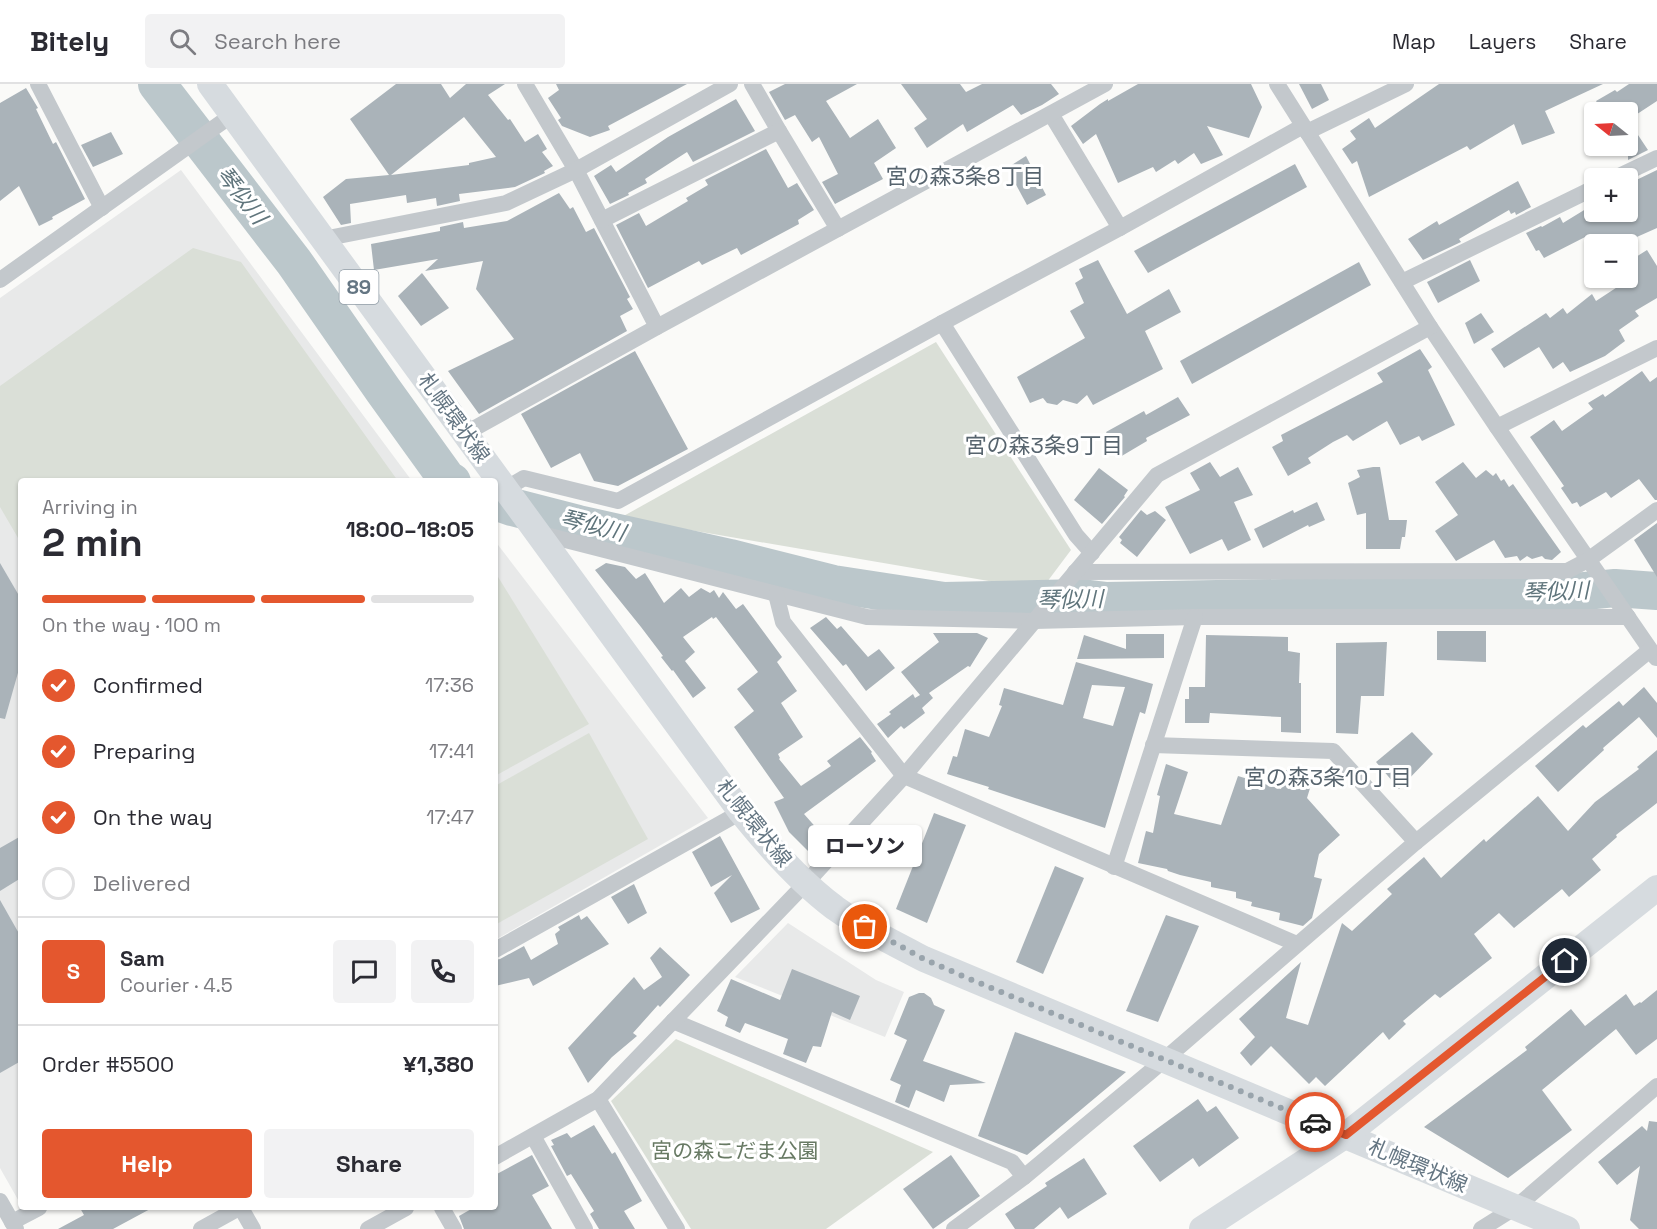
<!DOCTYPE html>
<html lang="en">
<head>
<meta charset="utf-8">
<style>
  body { margin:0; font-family:"Space Grotesk","Noto Sans JP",sans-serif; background:#f2f2f3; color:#2b2b33; height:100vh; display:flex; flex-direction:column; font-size:22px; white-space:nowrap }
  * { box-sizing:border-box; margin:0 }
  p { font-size:20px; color:#7c7c81 }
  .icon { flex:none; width:33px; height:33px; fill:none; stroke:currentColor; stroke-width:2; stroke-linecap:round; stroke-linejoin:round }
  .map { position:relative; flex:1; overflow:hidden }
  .sheet { position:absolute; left:18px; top:394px; width:480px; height:732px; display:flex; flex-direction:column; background:#fff; border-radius:6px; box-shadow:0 2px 4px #0004 }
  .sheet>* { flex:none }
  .needle { width:39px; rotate:288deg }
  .tools { position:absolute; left:1584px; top:18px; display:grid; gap:12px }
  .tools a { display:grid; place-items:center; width:54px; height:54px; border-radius:6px; background:#fff; box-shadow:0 2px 4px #0004; font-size:30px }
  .pin { position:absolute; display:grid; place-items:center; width:51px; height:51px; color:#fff; margin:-26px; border:3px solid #fff; border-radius:50%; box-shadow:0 2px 6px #0007 }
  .courier { position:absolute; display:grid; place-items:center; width:60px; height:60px; margin:-30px; border:4px solid #e4572e; border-radius:50%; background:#fff; color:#222; box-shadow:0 2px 8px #0007 }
  .bubble { position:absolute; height:42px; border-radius:6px; background:#fff; box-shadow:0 2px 4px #0004; font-size:20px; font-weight:800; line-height:42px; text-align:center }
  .summary em { font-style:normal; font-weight:800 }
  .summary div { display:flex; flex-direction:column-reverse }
  .summary { display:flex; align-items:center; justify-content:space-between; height:102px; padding:0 24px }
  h1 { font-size:39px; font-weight:800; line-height:45px }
  .bar { display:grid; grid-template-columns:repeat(4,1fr); gap:9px 6px; align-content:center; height:72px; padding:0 24px }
  .bar i { height:8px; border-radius:4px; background:#e1e1e2 }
  .bar .selected { background:#e4572e }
  .bar p { grid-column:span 4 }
  .line { display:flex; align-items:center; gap:15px; padding:0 24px; border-top:2px solid #e1e1e2 }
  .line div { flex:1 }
  .round { display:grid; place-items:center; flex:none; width:63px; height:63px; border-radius:6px; background:#f2f2f3 }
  ol { padding:0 24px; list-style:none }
  li { display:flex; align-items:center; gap:18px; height:66px }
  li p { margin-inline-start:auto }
  li .icon { padding:6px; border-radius:50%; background:#e4572e; color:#fff; stroke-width:4 }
  li:last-child { color:#7c7c81 }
  li i { width:33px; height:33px; border:3px solid #e1e1e2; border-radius:50% }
  .button { display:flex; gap:12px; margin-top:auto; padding:12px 24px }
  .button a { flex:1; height:69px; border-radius:6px; background:#e4572e; color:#fff; font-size:24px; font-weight:800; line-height:69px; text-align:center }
  .button a+a { background:#f2f2f3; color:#2b2b33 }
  header { display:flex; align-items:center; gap:36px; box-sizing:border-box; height:84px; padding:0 30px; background:#fff; border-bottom:2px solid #e1e1e2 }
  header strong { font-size:28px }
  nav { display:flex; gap:33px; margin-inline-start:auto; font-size:21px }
  .search { width:420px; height:54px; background:#f2f2f3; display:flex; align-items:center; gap:15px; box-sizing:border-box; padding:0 21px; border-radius:6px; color:#7c7c81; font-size:22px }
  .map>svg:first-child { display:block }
  .built { fill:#e8e9e9 }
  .green { fill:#dadfd7 }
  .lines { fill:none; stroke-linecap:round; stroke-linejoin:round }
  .river { stroke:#bbc7cb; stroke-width:38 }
  .building { fill:#aab3b9; fill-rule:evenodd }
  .street { stroke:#c3c8cc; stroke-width:16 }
  .primary { stroke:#d6dbdf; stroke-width:26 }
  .done { stroke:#99a4ac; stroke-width:6; stroke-dasharray:0 10.8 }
  .route { stroke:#e4572e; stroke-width:8 }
  .labels { text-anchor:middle; stroke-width:6; stroke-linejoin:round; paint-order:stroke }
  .shield { fill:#fff; stroke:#939fa8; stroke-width:1.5 }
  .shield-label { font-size:20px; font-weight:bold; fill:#657683 }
  .street-label { font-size:21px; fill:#657683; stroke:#fff }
  .park-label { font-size:21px; fill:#687a64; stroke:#fff }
  .neighbourhood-label { font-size:22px; fill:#57646e; stroke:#fff }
  .water-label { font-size:22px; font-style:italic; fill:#60757c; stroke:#fff }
</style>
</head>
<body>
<header>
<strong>Bitely</strong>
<div class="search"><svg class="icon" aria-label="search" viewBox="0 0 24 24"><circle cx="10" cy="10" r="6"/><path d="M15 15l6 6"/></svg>Search here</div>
<nav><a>Map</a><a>Layers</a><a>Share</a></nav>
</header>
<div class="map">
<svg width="1657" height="1145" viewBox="0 0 1657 1145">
  <rect width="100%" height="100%" fill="#fafaf8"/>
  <g class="built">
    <polygon points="181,86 412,397 21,398 21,1121 0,1084 0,214"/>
    <polygon points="495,457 708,734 495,856"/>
    <polygon points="788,839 876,896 904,908 885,953 735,893"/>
  </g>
  <g class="green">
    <polygon points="193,164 241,178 398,397 21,398 21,459 0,423 0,302"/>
    <polygon points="936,258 1071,466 1041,506 620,434"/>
    <polygon points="495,488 589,640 495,692"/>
    <polygon points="589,649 648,755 495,841 495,702"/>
    <polygon points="676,955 933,1068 826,1145 691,1145 611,1017"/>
  </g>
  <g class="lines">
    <g class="river">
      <polyline points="157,0 294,178 383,306 447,395 452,398"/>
      <polyline points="495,417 512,423 578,440 730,474 833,500 944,517 1082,514 1107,517 1565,509 1615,504 1657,507"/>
    </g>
  </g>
  <g class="building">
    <path d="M396,0H441L450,14L466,0H505L488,11L508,36L510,35L525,58L538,50L547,65L542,68L553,82L544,87L545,89L515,103L459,110L460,117L437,122L436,114L407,119L406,111L350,120L351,139L341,141L323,113L346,95L389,91L350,35ZM464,33L496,73L469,79V81L391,91Z"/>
    <polygon points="556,0 687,0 608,42 610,46 590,53 562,42 558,36 561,34 548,14 559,6"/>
    <polygon points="785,0 857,0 826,17 850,54 878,35 896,64 874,79 883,95 835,120 822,98 838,90 819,53 812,58 795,31 785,36 769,8"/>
    <polygon points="901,0 960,0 966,8 982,0 1051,0 1059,10 1042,21 1021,31 1013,21 967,48 963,40 927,64 914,44 927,35"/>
    <polygon points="1138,0 1251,0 1262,23 1249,54 1207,42 1223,71 1201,80 1194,69 1178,80 1175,76 1156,88 1153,83 1118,99 1096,50 1083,60 1071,42 1100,20 1108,15 1108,17"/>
    <polygon points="1299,0 1321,0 1329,16 1312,25"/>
    <polygon points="1439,0 1603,0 1545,27 1555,49 1522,61 1514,40 1470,66 1467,62 1369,113 1357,77 1352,80 1342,65 1356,55 1350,47 1369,34 1375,44"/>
    <polygon points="1629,0 1657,0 1657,17 1628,36 1648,66 1628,76 1628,71 1623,64 1628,62 1628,28 1611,28 1610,27 1603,28 1596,17 1615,6 1617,8"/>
    <polygon points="26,4 38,24 36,25 53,60 56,58 85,115 52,133 53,135 39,142 19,102 0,117 0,19"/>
    <polygon points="736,15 755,47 693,78 687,68 645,95 647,99 628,109 629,111 610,120 594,92 611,81 616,88 668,53"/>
    <polygon points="111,48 123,70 93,83 81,61"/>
    <polygon points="766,65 788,104 797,99 814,126 798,136 799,140 741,171 737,164 702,181 699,177 648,204 616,141 639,129 646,142 688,117 686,114 708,101 705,96"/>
    <polygon points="1026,72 1046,111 1027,121 1007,84"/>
    <polygon points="1295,80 1307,103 1148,189 1134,167"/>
    <polygon points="1657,86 1657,144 1621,160 1604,160 1598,152 1593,154 1591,150 1544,174 1539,166 1536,167 1526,149 1541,142 1542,143 1560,133 1563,139 1594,120 1594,128 1628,128 1628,100"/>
    <polygon points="1518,97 1531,123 1516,131 1515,128 1511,130 1509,126 1459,155 1461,158 1423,176 1408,155 1437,137 1439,141"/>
    <polygon points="559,109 570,125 573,123 586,148 594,144 630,213 627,215 633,225 620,232 627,247 479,330 448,287 514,255 476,205 483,177 425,187 438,175 374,186 371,160 440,147 440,143 463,138 464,144 507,137"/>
    <polygon points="1647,166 1657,182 1657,214 1635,227 1639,232 1619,246 1625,257 1605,272 1570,288 1563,278 1553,285 1539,263 1504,284 1491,265 1546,229 1550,234 1563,224 1567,230 1592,210 1596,217 1628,196 1628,178"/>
    <polygon points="1098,176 1127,230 1169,205 1181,228 1145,247 1163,285 1093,321 1087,311 1077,320 1063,316 1057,321 1047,319 1043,314 1030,319 1017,293 1085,254 1070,227 1084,219 1075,199 1083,194 1079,185"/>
    <polygon points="1470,176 1480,197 1438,219 1427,198"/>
    <polygon points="1359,178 1371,201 1192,300 1180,277"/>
    <polygon points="422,189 449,224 421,242 398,212"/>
    <polygon points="1481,229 1494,248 1474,260 1465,239"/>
    <polygon points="1420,265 1432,283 1428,286 1455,341 1422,357 1419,352 1400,361 1387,337 1353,357 1347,351 1333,358 1308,374 1311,379 1288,392 1272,363 1283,357 1281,351 1383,298 1377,289"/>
    <polygon points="635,267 688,365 618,402 594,397 580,369 551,384 521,330"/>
    <polygon points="1642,287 1650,298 1657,293 1657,416 1655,416 1639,395 1611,414 1606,408 1580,423 1577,418 1572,420 1561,404 1564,402 1530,353 1554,336 1562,347 1593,325 1588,319 1603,310 1605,313"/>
    <polygon points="1178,313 1190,331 1146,354 1147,357 1120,373 1106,348 1144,327 1146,331"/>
    <polygon points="1210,378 1220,393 1238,383 1253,411 1234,418 1251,456 1228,467 1222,455 1190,470 1165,423 1200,406 1190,389"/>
    <polygon points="1463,378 1476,394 1486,386 1493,392 1496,389 1501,397 1504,395 1509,403 1513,400 1561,468 1552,476 1545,475 1542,472 1532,475 1527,472 1520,477 1517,472 1505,474 1494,456 1456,477 1435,447 1458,431 1435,398"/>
    <polygon points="1373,383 1380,383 1389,436 1407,436 1405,453 1402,453 1400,465 1366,465 1366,429 1357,431 1348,399 1360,393 1357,386"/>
    <polygon points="1099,384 1128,406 1124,412 1125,413 1102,440 1074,416"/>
    <polygon points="1317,418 1325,436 1309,443 1308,441 1263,464 1254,445 1293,426 1294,429"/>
    <polygon points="1141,426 1147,431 1155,427 1166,436 1137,473 1120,459 1122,456 1119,453"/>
    <polygon points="1657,439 1657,493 1634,456"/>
    <polygon points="0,479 21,515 21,578 5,635 0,634"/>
    <polygon points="606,479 625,483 636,495 645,489 664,519 681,504 689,513 701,504 710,509 714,506 719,514 723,508 736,525 743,520 782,573 777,578 797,607 781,619 803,653 778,670 780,674 779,675 801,702 831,682 827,677 860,653 872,668 871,669 876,677 804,730 827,756 813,772 789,748 774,718 784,714 734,643 754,627 737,605 758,588 716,533 713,535 712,533 683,553 695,568 685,577 706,604 693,614 673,586 672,587 661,573 663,572 641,543 595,486"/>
    <polygon points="826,533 837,545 841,542 868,573 879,565 895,584 866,607 846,580 843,582 810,544"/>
    <polygon points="1437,547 1486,547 1486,578 1437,576"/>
    <polygon points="933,549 977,549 988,554 970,583 968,582 929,609 933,614 922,624 925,629 904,645 901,642 888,654 877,640 891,630 889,628 913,610 915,614 920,611 901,588 939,558"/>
    <polygon points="1126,550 1164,550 1164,574 1077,575 1084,551 1126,565"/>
    <polygon points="1206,551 1288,553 1288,567 1300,569 1299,599 1301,599 1301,649 1281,648 1281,633 1210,629 1209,639 1185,639 1185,615 1189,615 1189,603 1205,603"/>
    <polygon points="1387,558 1384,612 1361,612 1358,650 1336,649 1336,559"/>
    <path d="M1076,578L1153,600L1145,630L1140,628L1105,744L988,705L989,703L947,690L953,672L957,673L965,645L989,653L1002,622L999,621L1004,604L1063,621ZM1092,601L1125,603L1113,642L1083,634Z"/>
    <polygon points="1644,603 1657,619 1657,654 1639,633 1603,664 1604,666 1558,708 1535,682 1583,641 1586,644 1619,617 1623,622"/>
    <polygon points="1412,648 1433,670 1399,705 1376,678"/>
    <polygon points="1657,666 1657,719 1616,751 1617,753 1592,775 1601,786 1569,813 1562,805 1514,844 1499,829 1474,850 1492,874 1440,914 1435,910 1403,937 1406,940 1389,956 1383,948 1325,1002 1316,993 1309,1000 1271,962 1251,982 1240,969 1255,953 1239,935 1301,878 1286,934 1308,941 1342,839 1352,847 1392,810 1387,805 1424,773 1441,794 1484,755 1486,758 1538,712 1568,747 1595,718 1639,685 1637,683"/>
    <polygon points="1166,680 1188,688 1174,730 1221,741 1238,692 1281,705 1286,686 1305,691 1304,699 1311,701 1307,714 1340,751 1319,770 1314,793 1322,795 1312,834 1303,842 1279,836 1280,829 1251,822 1252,818 1236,814 1236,808 1211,803 1211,798 1180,791 1168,787 1167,785 1138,779 1146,747 1153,749 1160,712 1157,711"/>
    <polygon points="934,729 966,741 927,839 896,825"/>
    <polygon points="21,752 21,794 0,807 0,764"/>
    <polygon points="720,752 760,825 731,839 714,809 732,791 711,803 692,768"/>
    <polygon points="1055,782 1084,794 1043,890 1016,878"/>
    <polygon points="634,800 647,829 628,840 611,813"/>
    <polygon points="0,816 21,853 21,977 0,989"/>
    <polygon points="579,831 581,836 587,832 609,860 533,902 529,894 495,902 495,876 500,875 524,862 531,876 558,860 555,850 560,846 558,843"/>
    <polygon points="1166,831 1199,842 1158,938 1126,927"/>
    <polygon points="660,863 690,891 660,923 658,921 633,949 637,952 612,973 588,999 568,964 634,893 644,906 662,893 650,874"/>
    <polygon points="792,885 860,912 850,936 832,928 821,963 813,962 806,979 783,970 788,955 745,939 740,949 725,942 728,933 717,927 731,895 780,916"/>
    <polygon points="1657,906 1657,955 1636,971 1616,945 1542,1006 1572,1046 1508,1094 1424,1043 1527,966 1525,963 1571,925 1585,942 1626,910 1634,922 1640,918 1641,919"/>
    <polygon points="919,909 924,909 931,914 934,921 945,926 923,977 986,999 950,1001 944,1018 916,1006 909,1024 895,1018 901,1001 890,996 907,956 894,950 909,913"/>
    <polygon points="1015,948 1126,988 1027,1071 978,1052"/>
    <polygon points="1198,1015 1207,1028 1216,1022 1239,1054 1199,1083 1193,1074 1160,1098 1133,1062"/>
    <polygon points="1649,1037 1657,1038 1657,1145 1639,1145 1630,1136 1640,1082 1617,1101 1598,1078 1642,1042 1647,1047"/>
    <polygon points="594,1041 612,1070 615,1068 642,1117 624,1127 635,1145 599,1145 590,1130 594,1127 571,1090 567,1092 551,1062 554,1061 551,1056 567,1049 571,1054"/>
    <polygon points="532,1071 549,1102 532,1111 552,1145 464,1145 459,1132 473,1124 495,1124 495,1091"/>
    <polygon points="951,1071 980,1112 933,1145 903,1105"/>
    <polygon points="1084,1074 1107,1110 1068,1135 1060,1123 1034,1145 1015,1145 1005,1130 1047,1102 1045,1099"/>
    <polygon points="80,1124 152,1124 113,1145 58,1145 84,1131"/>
  </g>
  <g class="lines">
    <g class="street">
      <polyline points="38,0 102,124"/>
      <polyline points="525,0 576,86 657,243"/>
      <polyline points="752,0 779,47"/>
      <polyline points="1277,0 1430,243 1497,343 1656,574"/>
      <polyline points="1051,30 1120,144"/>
      <polyline points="1307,48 1406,0"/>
      <polyline points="1615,94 1657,74"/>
      <polyline points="602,136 779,47 838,145"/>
      <polyline points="323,155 506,119 576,86 730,0"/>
      <polyline points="0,196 232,31"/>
      <polyline points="1402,198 1594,104"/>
      <polyline points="942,239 1076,451 1092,469"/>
      <polyline points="1497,343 1657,264"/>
      <polyline points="466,349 657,243 1105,0"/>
      <polyline points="505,405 524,394 618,417 942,239 1120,144 1303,42"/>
      <polyline points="538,449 867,533 1034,537 1195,533 1628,533"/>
      <polyline points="1075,488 1567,487 1588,476 1657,426"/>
      <polyline points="776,510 783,538 904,692 1297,860"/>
      <polyline points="1153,661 1333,667 1416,758"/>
      <polyline points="1114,783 1195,533"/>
      <polyline points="495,866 741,728"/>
      <polyline points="673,937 1012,1078 1024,1093"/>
      <polyline points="598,1015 677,1145"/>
      <polyline points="533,1052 585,1145"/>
      <polyline points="495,1073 598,1015 806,799 904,692 1157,391 1430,243"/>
      <polyline points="0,1117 16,1145"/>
      <polyline points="241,1124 253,1145"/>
      <polyline points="442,1124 454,1145"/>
      <polyline points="12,1138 39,1124"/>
      <polyline points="201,1145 239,1124"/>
      <polyline points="368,1145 406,1124"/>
      <polyline points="954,1145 1024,1093 1150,988 1416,758 1650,566"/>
      <polyline points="1481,1145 1516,1123 1657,1002"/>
    </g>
    <g class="primary">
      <path d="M210,0L741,728C769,763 799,797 835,824C863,844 893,859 924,875L1567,1145"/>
      <polyline points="1202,1145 1346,1051 1657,804"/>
    </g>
  </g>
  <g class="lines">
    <polyline class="done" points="865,843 924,875 965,893 1315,1038"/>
    <polyline class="route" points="1315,1038 1346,1051 1565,877"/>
  </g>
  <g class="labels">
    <rect class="shield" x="339.5" y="186" width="39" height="34" rx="4.5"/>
    <g class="shield-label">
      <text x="359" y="210">89</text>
    </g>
    <g class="street-label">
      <text transform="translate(454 334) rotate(54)" y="7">札幌環状線</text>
      <text transform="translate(754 739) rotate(51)" y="7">札幌環状線</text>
      <text transform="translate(1418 1082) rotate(23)" y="7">札幌環状線</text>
    </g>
    <g class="park-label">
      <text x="735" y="1074">宮の森こだま公園</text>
    </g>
    <g class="neighbourhood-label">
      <text x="965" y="100">宮の森3条8丁目</text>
      <text x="1044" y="369">宮の森3条9丁目</text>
      <text x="1328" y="701">宮の森3条10丁目</text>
    </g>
    <g class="water-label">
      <text transform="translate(242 111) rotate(52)" y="8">琴似川</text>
      <text transform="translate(593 441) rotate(14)" y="8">琴似川</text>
      <text transform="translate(1556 507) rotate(-2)" y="8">琴似川</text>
      <text transform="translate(1070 515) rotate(-1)" y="8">琴似川</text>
    </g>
  </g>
</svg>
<div class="tools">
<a><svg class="needle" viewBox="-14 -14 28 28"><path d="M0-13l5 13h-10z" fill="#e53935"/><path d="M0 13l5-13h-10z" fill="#7c7c81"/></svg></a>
<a>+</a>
<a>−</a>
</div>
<div class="pin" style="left:865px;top:843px;background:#ea580c"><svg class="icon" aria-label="bag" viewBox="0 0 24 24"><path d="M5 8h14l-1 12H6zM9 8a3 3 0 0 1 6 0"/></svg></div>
<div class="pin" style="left:1565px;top:877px;background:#1f2937"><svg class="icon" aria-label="home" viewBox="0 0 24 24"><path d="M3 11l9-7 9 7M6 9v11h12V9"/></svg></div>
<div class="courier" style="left:1315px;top:1038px"><svg class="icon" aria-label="car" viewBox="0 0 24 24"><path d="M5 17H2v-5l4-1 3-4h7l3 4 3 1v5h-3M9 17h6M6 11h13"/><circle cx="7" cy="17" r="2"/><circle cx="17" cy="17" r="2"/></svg></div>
<div class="bubble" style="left:808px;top:741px;width:114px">ローソン</div>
<section class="sheet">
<div class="summary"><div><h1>2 min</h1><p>Arriving in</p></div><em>18:00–18:05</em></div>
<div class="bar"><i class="selected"></i><i class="selected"></i><i class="selected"></i><i></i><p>On the way · 100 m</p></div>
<ol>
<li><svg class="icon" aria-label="check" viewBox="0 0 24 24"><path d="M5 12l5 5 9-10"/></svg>Confirmed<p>17:36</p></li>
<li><svg class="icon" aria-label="check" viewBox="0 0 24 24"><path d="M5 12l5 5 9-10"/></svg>Preparing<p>17:41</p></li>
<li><svg class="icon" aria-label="check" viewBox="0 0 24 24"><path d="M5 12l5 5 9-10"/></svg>On the way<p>17:47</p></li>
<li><i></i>Delivered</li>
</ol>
<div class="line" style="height:108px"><b class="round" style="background:#e4572e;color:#fff">S</b><div><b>Sam</b><p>Courier · 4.5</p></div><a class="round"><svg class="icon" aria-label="chat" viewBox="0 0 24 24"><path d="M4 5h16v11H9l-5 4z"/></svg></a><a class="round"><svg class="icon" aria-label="phone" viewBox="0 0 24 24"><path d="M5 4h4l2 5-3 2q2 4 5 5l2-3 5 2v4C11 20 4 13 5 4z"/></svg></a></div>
<div class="line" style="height:78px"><div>Order #5500</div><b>¥1,380</b></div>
<div class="button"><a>Help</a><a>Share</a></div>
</section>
</div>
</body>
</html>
